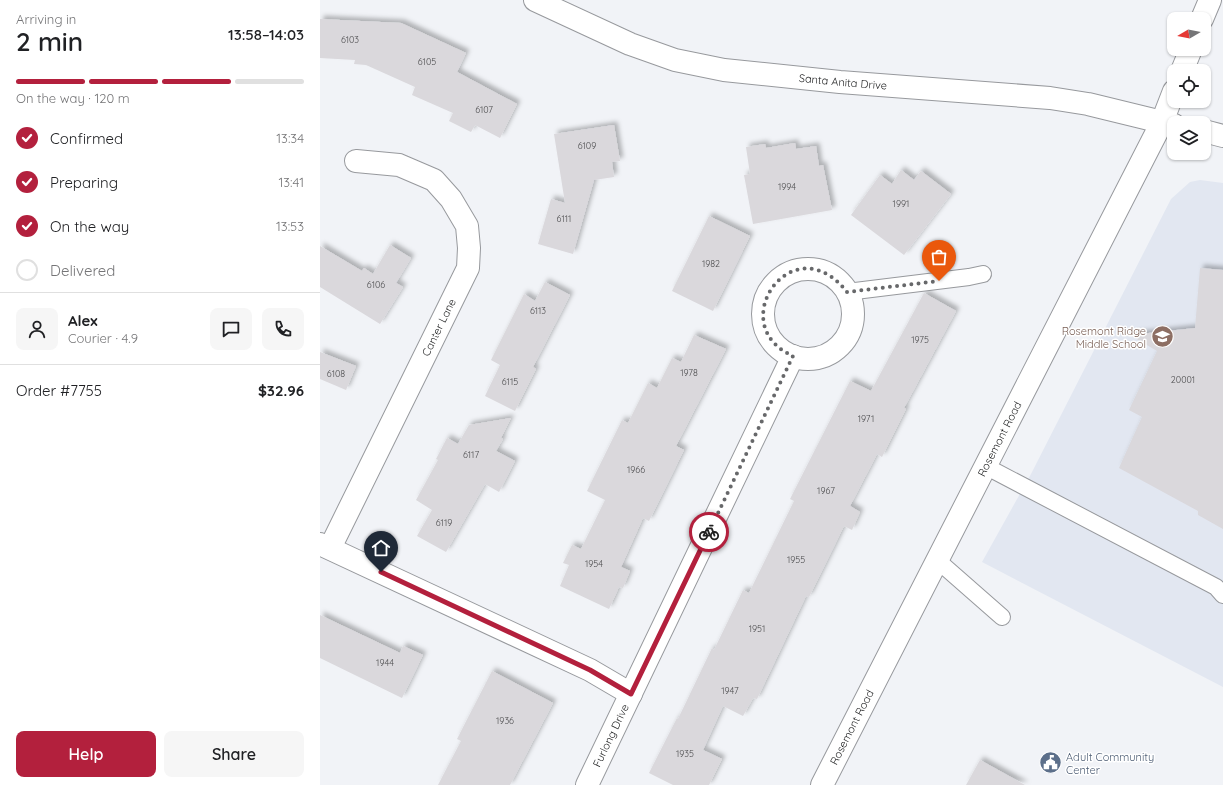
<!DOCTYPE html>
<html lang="en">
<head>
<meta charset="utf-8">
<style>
  body { margin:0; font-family:Quicksand,sans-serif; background:#f6f6f6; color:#202124; height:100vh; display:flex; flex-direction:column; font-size:15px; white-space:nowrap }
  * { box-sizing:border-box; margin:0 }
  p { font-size:13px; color:#757577 }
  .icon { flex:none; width:22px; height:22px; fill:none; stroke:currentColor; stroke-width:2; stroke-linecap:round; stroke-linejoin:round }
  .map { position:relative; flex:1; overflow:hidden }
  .side { display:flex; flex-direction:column; background:#fff; width:320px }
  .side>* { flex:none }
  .needle { width:26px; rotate:260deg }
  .buttons { position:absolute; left:847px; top:12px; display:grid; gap:8px }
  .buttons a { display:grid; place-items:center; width:44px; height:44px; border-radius:8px; background:#fff; box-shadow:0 1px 3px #0004; font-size:20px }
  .pin { position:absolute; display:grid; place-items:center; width:34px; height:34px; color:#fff; margin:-41px -17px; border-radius:50% 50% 50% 0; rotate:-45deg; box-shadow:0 0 4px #0007 }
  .pin .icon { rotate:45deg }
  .courier { position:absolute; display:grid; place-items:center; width:40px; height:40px; margin:-20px; border:3px solid #b3203d; border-radius:50%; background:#fff; color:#222; box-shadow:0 1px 5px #0007 }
  .overview em { font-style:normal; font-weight:600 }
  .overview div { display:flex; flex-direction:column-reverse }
  .overview { display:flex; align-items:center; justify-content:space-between; height:68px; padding:0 16px }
  h1 { font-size:26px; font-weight:600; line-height:30px }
  .bar { display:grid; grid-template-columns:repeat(4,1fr); gap:6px 4px; align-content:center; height:48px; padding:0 16px }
  .bar i { height:5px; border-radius:3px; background:#e0e0e0 }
  .bar .current { background:#b3203d }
  .bar p { grid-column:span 4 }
  .line { display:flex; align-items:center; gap:10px; padding:0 16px; border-top:1px solid #e0e0e0 }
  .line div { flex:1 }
  .round { display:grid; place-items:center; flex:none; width:42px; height:42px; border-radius:8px; background:#f6f6f6 }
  ol { padding:0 16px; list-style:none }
  li { display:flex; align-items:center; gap:12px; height:44px }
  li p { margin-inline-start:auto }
  li .icon { padding:4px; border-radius:50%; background:#b3203d; color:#fff; stroke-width:4 }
  li:last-child { color:#757577 }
  li i { width:22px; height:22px; border:2px solid #e0e0e0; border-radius:50% }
  .cta { display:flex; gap:8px; margin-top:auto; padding:8px 16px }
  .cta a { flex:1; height:46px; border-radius:8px; background:#b3203d; color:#fff; font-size:16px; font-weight:600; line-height:46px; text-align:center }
  .cta a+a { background:#f6f6f6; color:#202124 }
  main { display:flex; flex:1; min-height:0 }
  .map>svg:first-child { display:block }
  .built { fill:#e2e7f1 }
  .building { fill:#dad8dc; filter:url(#shadow) }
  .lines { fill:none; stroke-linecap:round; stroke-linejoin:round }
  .lane-casing { stroke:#97999d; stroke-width:18 }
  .street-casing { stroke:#97999d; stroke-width:24 }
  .secondary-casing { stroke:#97999d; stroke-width:24 }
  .lane { stroke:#fff; stroke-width:16 }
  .street { stroke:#fff; stroke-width:22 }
  .secondary { stroke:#fff; stroke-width:22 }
  .done { stroke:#67686a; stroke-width:4; stroke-dasharray:0 7.2 }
  .route { stroke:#b3203d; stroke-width:5 }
  .labels { text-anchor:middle; stroke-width:3; stroke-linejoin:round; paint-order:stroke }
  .number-label { font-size:9px; fill:#4c4c4e }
  .street-label { font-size:11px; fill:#1c1d1e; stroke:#fff }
  .education-label { font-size:11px; fill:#785e54; stroke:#fff; text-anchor:end }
  .service-label { font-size:11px; fill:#4e5e75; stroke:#fff; text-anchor:start }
</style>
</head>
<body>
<main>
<section class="side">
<div class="overview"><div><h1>2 min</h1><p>Arriving in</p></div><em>13:58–14:03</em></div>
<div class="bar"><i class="current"></i><i class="current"></i><i class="current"></i><i></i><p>On the way · 120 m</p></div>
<ol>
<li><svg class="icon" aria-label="check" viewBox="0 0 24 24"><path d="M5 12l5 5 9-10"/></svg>Confirmed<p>13:34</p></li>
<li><svg class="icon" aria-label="check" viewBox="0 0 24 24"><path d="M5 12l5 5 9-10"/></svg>Preparing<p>13:41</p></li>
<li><svg class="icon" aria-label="check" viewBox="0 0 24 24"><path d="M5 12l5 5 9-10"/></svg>On the way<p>13:53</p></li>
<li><i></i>Delivered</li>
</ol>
<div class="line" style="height:72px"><a class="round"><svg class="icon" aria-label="person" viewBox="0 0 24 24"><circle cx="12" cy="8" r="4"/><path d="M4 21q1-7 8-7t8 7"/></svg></a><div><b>Alex</b><p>Courier · 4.9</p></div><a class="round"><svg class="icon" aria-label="chat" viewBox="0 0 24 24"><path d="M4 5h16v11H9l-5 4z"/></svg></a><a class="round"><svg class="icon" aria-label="phone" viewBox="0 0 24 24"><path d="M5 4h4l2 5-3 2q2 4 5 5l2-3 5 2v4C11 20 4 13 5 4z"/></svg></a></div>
<div class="line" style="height:52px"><div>Order #7755</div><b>$32.96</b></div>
<div class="cta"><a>Help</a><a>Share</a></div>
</section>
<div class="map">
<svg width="903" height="785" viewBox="0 0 903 785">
  <defs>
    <filter id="shadow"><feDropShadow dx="3.5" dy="-3.5" stdDeviation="2" flood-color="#0004"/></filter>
  </defs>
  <rect width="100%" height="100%" fill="#f1f3f7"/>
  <polygon class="built" points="880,180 903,183 903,687 662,562 711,474 851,199 870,182"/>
  <g class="building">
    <polygon points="0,19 81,23 146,53 137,72 197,104 180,138 155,125 151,132 129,121 133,113 92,95 95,87 46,65 34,64 35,60 0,58"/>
    <polygon points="294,125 300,161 292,162 294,177 274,180 253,254 218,244 231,199 245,203 234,134"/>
    <polygon points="475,143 476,149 496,146 499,166 503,165 512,210 433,224 424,175 430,174 426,147 445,144 446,148"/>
    <polygon points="581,170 594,180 601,171 631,194 584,255 531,215 560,175 572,184"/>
    <polygon points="389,216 430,236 393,311 352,291"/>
    <polygon points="70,245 91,258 76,283 83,287 60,324 0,287 0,246 42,271 44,268 53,274"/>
    <polygon points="880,268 903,270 903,529 878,515 878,511 799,468 822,417 809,410 837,351 810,335 875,328"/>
    <polygon points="225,282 250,295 213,367 216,369 195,411 165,396 180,365 171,360 204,294 215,301"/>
    <polygon points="604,293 636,311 584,408 586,409 562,457 557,454 530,506 540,512 532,530 524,526 489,597 486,596 437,699 433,698 423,716 403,706 383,750 402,759 389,785 353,785 329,773 357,718 358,719 392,648 394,650 423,590 429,593 474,501 470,499 530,381 551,391"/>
    <polygon points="374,335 406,349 356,446 364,450 329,521 323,518 301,567 310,571 303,588 299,587 289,609 240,586 249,565 243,563 252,545 261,549 285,500 267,491 302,420 308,423 328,383 337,388 352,358 361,362"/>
    <polygon points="0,352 36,366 26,390 0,379"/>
    <polygon points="191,418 181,438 183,439 176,451 195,461 179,492 165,484 126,552 97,536 112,510 96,500 118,460 116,459 127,438 138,444 149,425"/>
    <polygon points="0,615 80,653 83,646 103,655 82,698 0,658"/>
    <polygon points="172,671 233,703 190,785 118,785 141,741 137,739"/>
    <polygon points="660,760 705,785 646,785"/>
  </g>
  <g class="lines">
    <defs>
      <g id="lane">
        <polyline points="527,292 649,277 663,274"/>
        <polyline points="665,466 896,587 903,595"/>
        <polyline points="617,560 682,617"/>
      </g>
      <g id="street">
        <circle cx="488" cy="314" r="45"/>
        <polyline points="0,544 270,670 311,694"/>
        <path id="s1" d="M10,548L148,268L149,248L147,226L131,199L114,180L79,165L36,161"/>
        <path id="s2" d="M267,785L473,356"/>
      </g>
      <g id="secondary">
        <path id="s3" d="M215,0L310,44L355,60L404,70L520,82L730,98L768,104L854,125"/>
        <polyline points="882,19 890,0"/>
        <polyline points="862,71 871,49"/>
        <polyline points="884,131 903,136"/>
        <path id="s4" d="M502,785L842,122L854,91"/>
      </g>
    </defs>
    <use href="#lane" class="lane-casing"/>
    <use href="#street" class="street-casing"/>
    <use href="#secondary" class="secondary-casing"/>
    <use href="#lane" class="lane"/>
    <use href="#street" class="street"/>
    <use href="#secondary" class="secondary"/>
  </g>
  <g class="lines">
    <path class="done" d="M389,532L473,356C402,325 473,223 527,292L619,281"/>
    <polyline class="route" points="61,572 270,670 311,694 389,532"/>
  </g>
  <defs>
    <symbol id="school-disc" viewBox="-11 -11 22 22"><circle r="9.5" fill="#8d6e63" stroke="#fff"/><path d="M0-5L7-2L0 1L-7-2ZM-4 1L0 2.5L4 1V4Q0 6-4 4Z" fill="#fff"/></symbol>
    <symbol id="civic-disc" viewBox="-11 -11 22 22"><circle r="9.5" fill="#5c6f8a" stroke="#fff"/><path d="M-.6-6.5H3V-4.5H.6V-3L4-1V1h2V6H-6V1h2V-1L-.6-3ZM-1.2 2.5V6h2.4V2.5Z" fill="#fff"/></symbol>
  </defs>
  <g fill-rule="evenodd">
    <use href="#school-disc" x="830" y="324" width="25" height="25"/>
    <use href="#civic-disc" x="718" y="750" width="25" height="25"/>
  </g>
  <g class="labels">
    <g class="number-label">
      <text x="30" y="43">6103</text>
      <text x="107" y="65">6105</text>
      <text x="164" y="113">6107</text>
      <text x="267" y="149">6109</text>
      <text x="467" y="190">1994</text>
      <text x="581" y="207">1991</text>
      <text x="244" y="222">6111</text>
      <text x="391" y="267">1982</text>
      <text x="56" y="288">6106</text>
      <text x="218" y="314">6113</text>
      <text x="600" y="343">1975</text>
      <text x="369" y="376">1978</text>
      <text x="16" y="377">6108</text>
      <text x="863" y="383">20001</text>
      <text x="190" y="385">6115</text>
      <text x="546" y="422">1971</text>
      <text x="151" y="458">6117</text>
      <text x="316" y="473">1966</text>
      <text x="506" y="494">1967</text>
      <text x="124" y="526">6119</text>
      <text x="476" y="563">1955</text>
      <text x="274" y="567">1954</text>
      <text x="437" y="632">1951</text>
      <text x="65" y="666">1944</text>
      <text x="410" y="694">1947</text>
      <text x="185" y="724">1936</text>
      <text x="365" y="757">1935</text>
    </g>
    <g class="street-label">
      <text dy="4" stroke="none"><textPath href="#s3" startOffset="322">Santa Anita Drive</textPath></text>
      <text dy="4" stroke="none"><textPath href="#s1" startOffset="246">Canter Lane</textPath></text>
      <text dy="4" stroke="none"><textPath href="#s4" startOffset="389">Rosemont Road</textPath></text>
      <text dy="4" stroke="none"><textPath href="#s4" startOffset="65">Rosemont Road</textPath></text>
      <text dy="4" stroke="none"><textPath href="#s2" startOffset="55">Furlong Drive</textPath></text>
    </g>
    <g class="education-label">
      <text x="826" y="335">Rosemont Ridge<tspan x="826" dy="13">Middle School</tspan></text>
    </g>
    <g class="service-label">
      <text x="746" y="761">Adult Community<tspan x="746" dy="13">Center</tspan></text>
    </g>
  </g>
</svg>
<div class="buttons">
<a><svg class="needle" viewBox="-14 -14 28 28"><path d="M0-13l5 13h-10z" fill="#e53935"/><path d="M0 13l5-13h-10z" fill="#757577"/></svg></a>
<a><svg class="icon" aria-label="locate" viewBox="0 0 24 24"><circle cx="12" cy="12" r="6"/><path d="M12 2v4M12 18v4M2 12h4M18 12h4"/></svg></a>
<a><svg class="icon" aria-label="layers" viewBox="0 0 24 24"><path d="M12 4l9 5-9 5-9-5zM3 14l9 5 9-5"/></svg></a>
</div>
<div class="pin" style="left:619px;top:281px;background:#ea580c"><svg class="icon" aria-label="bag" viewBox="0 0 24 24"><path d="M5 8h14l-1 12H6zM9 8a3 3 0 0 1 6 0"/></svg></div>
<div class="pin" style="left:61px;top:572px;background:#1f2937"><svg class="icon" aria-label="home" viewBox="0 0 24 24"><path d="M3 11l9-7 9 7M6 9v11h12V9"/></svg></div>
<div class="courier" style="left:389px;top:532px"><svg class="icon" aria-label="bike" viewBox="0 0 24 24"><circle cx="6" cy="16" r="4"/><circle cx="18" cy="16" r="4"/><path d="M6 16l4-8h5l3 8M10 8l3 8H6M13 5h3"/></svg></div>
</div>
</main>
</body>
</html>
